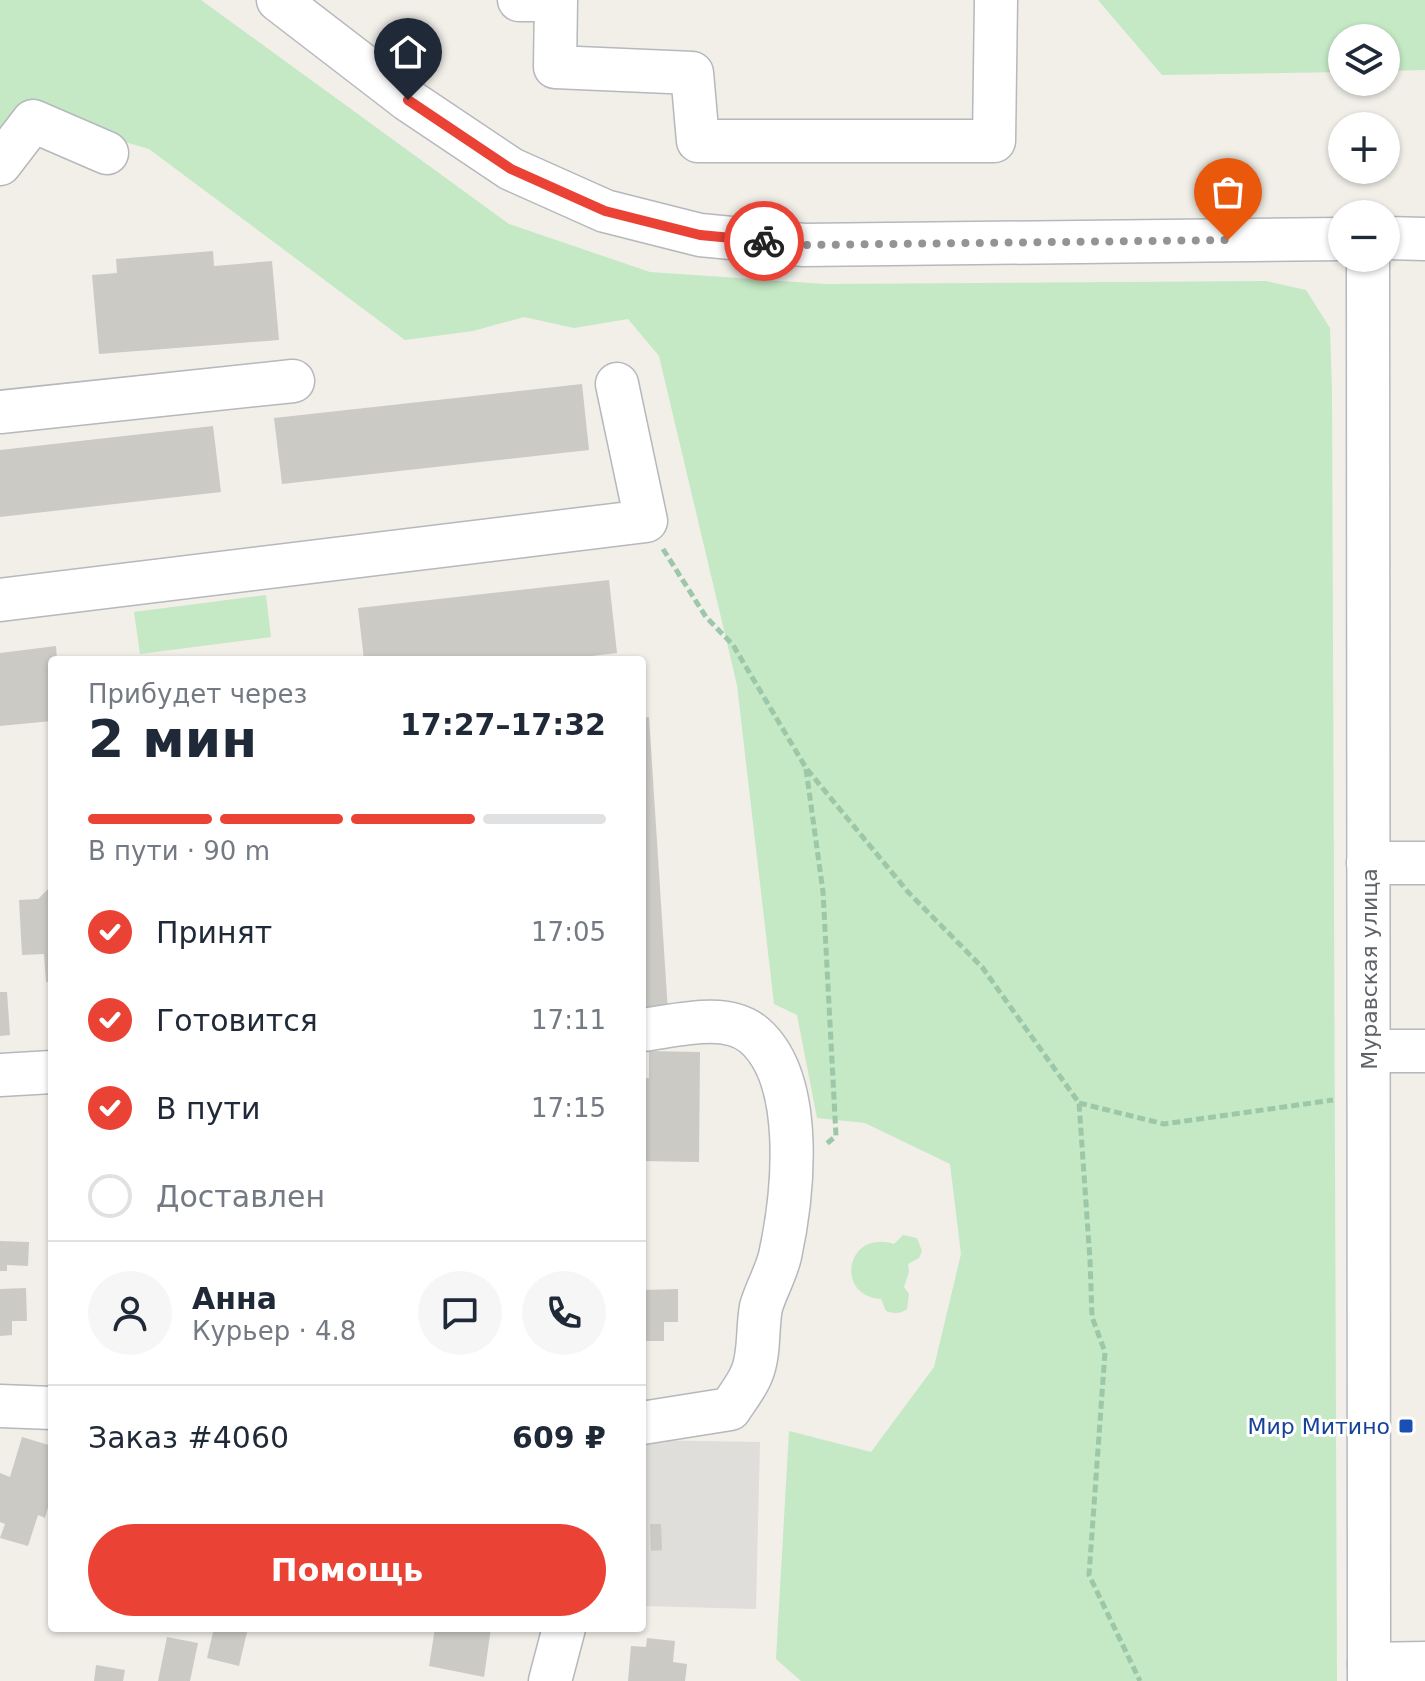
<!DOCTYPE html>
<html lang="ru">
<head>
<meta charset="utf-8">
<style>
  body { margin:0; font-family:"DejaVu Sans",sans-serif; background:#f6f6f7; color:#1f2937; height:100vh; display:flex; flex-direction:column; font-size:30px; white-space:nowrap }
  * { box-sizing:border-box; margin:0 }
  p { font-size:26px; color:#747a83 }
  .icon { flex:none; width:44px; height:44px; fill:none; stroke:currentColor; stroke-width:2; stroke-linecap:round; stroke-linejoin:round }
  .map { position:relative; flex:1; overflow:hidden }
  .side { position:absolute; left:48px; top:656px; width:598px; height:976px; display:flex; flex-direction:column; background:#fff; border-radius:8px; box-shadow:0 2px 6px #0004 }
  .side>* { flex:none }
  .tools { position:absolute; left:1328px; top:24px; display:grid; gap:16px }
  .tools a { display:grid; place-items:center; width:72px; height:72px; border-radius:50%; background:#fff; box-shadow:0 2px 6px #0004; font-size:40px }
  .pin { position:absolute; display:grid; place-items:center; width:68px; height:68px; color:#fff; margin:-82px -34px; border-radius:50% 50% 50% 0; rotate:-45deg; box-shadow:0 0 8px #0007 }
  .pin .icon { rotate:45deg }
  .courier { position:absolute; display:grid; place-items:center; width:80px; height:80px; margin:-40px; border:6px solid #ea4335; border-radius:50%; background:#fff; color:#222; box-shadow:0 2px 10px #0007 }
  .summary em { font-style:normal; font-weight:700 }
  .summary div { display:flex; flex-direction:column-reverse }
  .summary { display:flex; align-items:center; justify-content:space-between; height:136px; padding:0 40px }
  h1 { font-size:52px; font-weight:700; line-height:60px }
  .bar { display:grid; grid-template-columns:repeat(4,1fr); gap:12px 8px; align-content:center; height:96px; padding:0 40px }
  .bar i { height:10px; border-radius:6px; background:#e0e1e3 }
  .bar .selected { background:#ea4335 }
  .bar p { grid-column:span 4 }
  .line { display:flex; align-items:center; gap:20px; padding:0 40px; border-top:2px solid #e0e1e3 }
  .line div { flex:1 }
  .round { display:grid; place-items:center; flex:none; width:84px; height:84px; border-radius:42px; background:#f6f6f7 }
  ol { padding:0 40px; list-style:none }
  li { display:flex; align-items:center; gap:24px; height:88px }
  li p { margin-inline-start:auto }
  li .icon { padding:8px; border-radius:50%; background:#ea4335; color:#fff; stroke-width:4 }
  li:last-child { color:#747a83 }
  li i { width:44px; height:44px; border:4px solid #e0e1e3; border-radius:50% }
  .action { display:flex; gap:16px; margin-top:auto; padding:16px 40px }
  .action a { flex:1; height:92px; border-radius:48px; background:#ea4335; color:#fff; font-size:32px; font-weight:700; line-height:92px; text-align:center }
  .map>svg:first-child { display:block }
  .industrial { fill:#e0deda }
  .green { fill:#c5e8c5 }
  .building { fill:#cccac5 }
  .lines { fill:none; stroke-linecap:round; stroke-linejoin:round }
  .minor-casing { stroke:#b5b8bc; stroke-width:45 }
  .path { stroke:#9cc7a9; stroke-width:5; stroke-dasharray:8 4; stroke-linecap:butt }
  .minor { stroke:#fff; stroke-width:42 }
  .done { stroke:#929495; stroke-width:8; stroke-dasharray:0 14.4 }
  .route { stroke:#ea4335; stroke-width:10 }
  .transit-dot { fill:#1a4fb4; stroke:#fff; stroke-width:3 }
  .labels { text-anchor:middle; stroke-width:6; stroke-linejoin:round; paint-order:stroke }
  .street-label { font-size:22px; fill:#5f6368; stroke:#fff }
  .transit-label { font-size:22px; fill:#164399; stroke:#fff; text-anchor:end }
</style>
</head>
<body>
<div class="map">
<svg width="1425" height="1681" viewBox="0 0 1425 1681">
  <rect width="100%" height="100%" fill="#f1efe8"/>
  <polygon class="industrial" points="642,1440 760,1442 756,1609 642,1606"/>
  <g class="green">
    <polygon points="0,0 201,0 509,224 650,272 826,284 1266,281 1306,290 1330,328 1332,391 1337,1681 801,1681 776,1659 789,1431 871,1452 934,1367 961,1254 950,1164 865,1123 817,1118 797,1015 774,1004 737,685 659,356 628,319 574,328 524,317 473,331 405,340 149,149 23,112 0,141"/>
    <polygon points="1098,0 1425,0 1425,70 1386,71 1386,38 1342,38 1342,72 1162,75"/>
    <polygon points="266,595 271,637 140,654 134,612"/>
    <path d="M903,1235L917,1238L922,1251L919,1258L908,1264L909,1272L904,1287L909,1294L907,1309C900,1314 895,1314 886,1311L881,1299C834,1296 846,1229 894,1244Z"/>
  </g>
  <g class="building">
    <polygon points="213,251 214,266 272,261 279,340 99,354 92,275 117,273 116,259"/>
    <polygon points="582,384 589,450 282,484 274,418"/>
    <polygon points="213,426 221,492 0,517 0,450"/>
    <polygon points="609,580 617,653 557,660 364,660 358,608"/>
    <polygon points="56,646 57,660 52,660 52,721 0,726 0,653"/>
    <polygon points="649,717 668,1012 642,1014 642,718"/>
    <polygon points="49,888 52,891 52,981 46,982 44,954 22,955 19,900 38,899"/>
    <polygon points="0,992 7,992 10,1035 0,1036"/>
    <polygon points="649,1051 700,1052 699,1162 642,1161 642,1078 649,1078"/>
    <polygon points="0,1241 29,1242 28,1266 7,1265 7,1271 0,1271"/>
    <polygon points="26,1288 27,1321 12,1321 12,1335 0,1336 0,1289"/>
    <polygon points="678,1289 678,1322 664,1322 664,1341 642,1341 642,1290"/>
    <polygon points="22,1437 52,1446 52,1493 45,1518 38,1515 28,1546 0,1538 5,1524 0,1522 0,1473 10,1477"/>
    <polygon points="650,1524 661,1524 662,1550 651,1551"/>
    <polygon points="214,1628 248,1628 239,1666 207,1658"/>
    <polygon points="435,1628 491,1628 484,1677 429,1666"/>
    <polygon points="167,1637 198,1643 190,1681 158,1681"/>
    <polygon points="647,1638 675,1641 673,1662 687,1664 685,1681 628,1681 631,1646 646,1647"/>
    <polygon points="96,1665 125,1670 123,1681 94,1681"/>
  </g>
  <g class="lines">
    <defs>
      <g id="minor">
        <polyline points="278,0 408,100 511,169 605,211 700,235 804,245 1342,239"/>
        <polyline points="519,0 542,0"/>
        <polyline points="556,0 555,67 692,73 698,141 994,141 996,0"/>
        <polyline points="0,164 33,121 107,153"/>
        <polyline points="1386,238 1425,239"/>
        <polyline points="1368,258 1369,1681"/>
        <polyline points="0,412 293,381"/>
        <polyline points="0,600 646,521 617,384"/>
        <polyline points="1368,863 1425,863"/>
        <path d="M642,1030C675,1026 726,1011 754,1035C806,1080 793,1196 780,1256C776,1273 766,1290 761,1307C757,1328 760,1353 752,1373C747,1386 737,1398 730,1409L642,1423"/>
        <polyline points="1369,1051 1425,1051"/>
        <polyline points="0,1075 52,1072"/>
        <polyline points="0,1406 52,1408"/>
        <polyline points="1369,1664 1425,1663"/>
        <polyline points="550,1681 564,1628"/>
      </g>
    </defs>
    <use href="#minor" class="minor-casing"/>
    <g class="path">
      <polyline points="663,549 706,617 733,645 806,768 908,892 982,967 1079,1103 1090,1260 1092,1317 1105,1352 1089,1575 1140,1681"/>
      <polyline points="806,769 823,892 836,1136 825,1145"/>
      <polyline points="1079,1103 1164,1124 1333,1100"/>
    </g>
    <use href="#minor" class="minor"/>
  </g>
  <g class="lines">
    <polyline class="done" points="764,241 804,245 1228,240"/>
    <polyline class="route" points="408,100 511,169 605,211 700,235 764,241"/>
  </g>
  <rect class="transit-dot" x="1398" y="1418" width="16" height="16" rx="4"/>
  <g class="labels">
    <g class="street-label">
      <text transform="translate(1369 969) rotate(-90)" y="8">Муравская улица</text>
    </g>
    <g class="transit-label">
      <text x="1390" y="1434">Мир Митино</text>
    </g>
  </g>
</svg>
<div class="tools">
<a><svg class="icon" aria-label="layers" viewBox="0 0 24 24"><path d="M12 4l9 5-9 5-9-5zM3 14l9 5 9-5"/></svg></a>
<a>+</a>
<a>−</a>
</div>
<div class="pin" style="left:1228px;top:240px;background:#ea580c"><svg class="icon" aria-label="bag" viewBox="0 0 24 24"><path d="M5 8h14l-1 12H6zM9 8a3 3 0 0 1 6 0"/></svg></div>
<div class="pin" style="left:408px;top:100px;background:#1f2937"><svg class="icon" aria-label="home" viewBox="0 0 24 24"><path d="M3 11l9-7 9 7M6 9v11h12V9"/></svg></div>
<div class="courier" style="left:764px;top:241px"><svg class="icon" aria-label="bike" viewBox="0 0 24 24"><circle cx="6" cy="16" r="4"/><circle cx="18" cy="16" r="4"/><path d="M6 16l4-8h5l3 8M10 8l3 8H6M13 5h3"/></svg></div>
<section class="side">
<div class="summary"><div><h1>2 мин</h1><p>Прибудет через</p></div><em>17:27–17:32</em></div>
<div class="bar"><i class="selected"></i><i class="selected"></i><i class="selected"></i><i></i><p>В пути · 90 m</p></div>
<ol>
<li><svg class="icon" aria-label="check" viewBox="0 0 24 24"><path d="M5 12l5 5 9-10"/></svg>Принят<p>17:05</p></li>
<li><svg class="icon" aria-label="check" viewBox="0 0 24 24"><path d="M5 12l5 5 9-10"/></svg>Готовится<p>17:11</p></li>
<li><svg class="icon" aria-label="check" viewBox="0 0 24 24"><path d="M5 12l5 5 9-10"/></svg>В пути<p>17:15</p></li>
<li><i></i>Доставлен</li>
</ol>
<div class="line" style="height:144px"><a class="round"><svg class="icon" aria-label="person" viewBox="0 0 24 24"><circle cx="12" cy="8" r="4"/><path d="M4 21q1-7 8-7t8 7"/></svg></a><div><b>Анна</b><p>Курьер · 4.8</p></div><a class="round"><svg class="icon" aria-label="chat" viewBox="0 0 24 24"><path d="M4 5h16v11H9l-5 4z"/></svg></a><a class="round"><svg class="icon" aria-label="phone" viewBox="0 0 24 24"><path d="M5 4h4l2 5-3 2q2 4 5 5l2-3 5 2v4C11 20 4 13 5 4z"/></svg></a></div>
<div class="line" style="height:104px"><div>Заказ #4060</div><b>609 ₽</b></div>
<div class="action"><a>Помощь</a></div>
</section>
</div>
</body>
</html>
